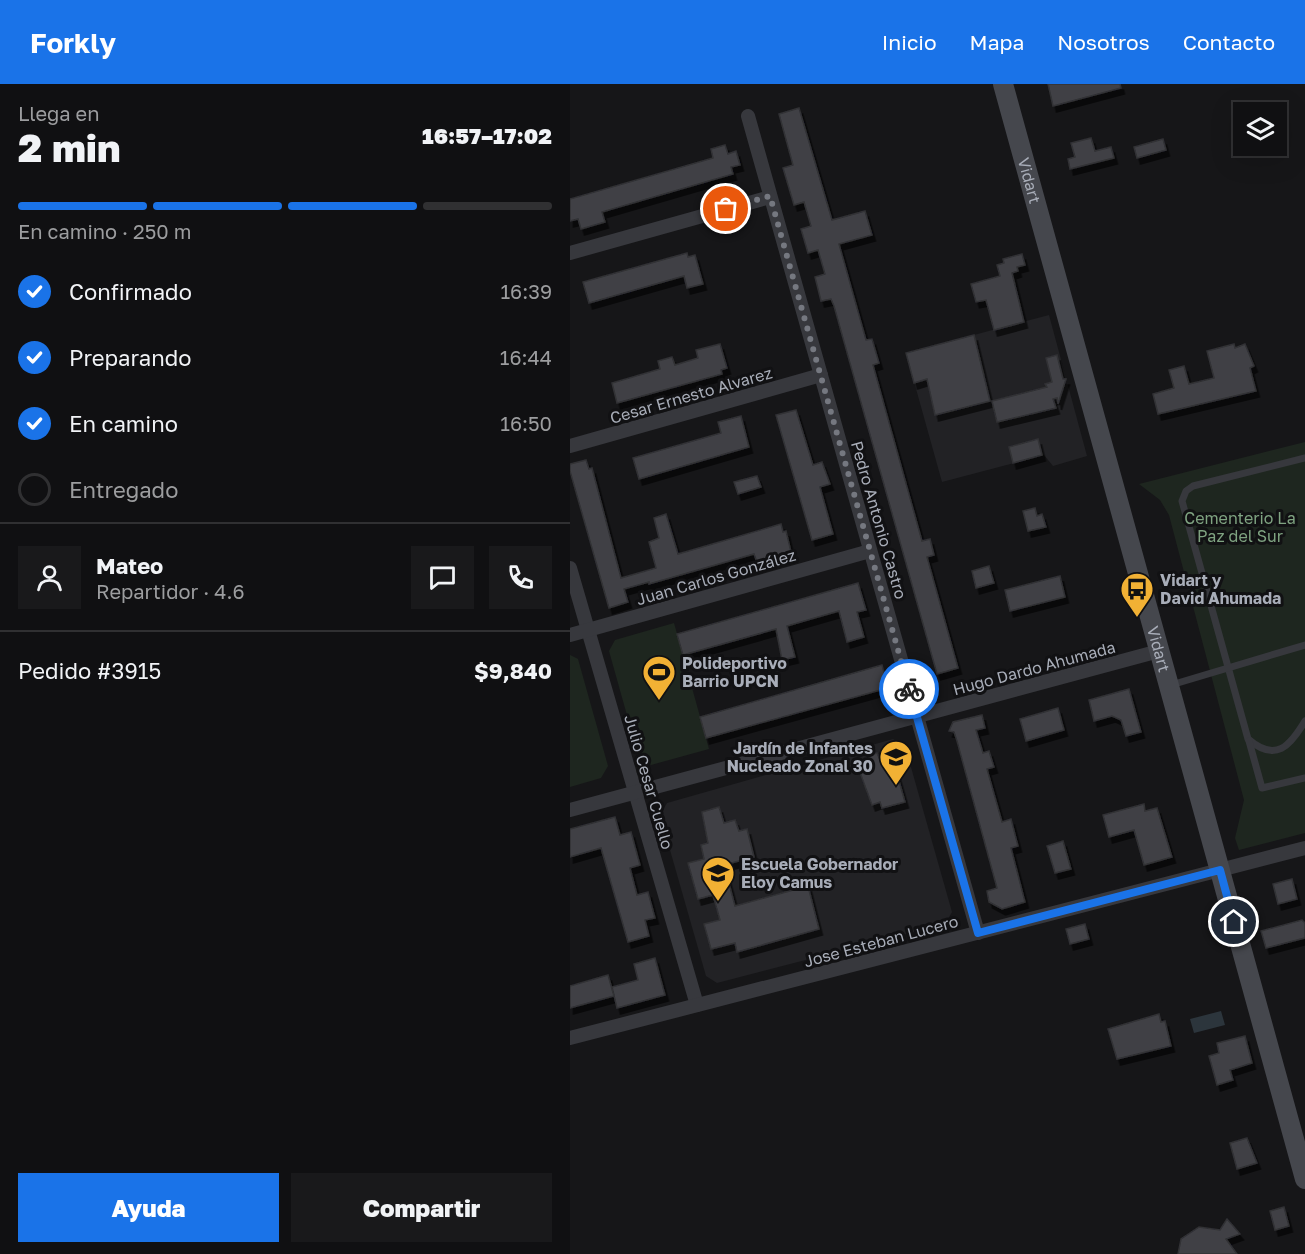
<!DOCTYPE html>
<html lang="es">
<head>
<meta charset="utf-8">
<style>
  body { margin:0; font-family:"Golos Text",sans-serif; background:#19191b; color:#f1f3f6; height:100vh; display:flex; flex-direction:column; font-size:22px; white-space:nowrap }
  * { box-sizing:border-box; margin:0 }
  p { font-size:20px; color:#9c9d9f }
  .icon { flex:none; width:33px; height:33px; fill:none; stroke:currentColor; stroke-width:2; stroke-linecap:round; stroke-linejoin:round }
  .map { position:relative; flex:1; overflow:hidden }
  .side { display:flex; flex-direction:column; background:#101012; width:570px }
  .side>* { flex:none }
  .buttons { position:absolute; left:663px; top:18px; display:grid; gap:12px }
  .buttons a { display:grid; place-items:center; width:54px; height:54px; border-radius:0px; background:#101012; box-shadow:0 6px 24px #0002,0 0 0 2px #303032; font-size:30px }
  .pin { position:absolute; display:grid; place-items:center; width:51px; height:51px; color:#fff; margin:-26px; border:3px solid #fff; border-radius:50%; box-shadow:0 2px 6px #0007 }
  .courier { position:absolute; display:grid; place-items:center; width:60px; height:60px; margin:-30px; border:4px solid #1a73e8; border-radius:50%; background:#fff; color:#222; box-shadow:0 2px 8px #0007 }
  .overview em { font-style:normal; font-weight:800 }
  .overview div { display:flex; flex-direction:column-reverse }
  .overview { display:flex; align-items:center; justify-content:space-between; height:102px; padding:0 18px }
  h1 { font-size:39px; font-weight:800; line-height:45px }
  .bar { display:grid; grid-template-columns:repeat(4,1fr); gap:9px 6px; align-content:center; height:72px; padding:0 18px }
  .bar i { height:8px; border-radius:4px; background:#303032 }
  .bar .current { background:#1a73e8 }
  .bar p { grid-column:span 4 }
  .line { display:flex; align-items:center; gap:15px; padding:0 18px; border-top:2px solid #303032 }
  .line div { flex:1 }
  .round { display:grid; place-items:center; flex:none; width:63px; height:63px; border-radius:0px; background:#19191b }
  ol { padding:0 18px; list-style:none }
  li { display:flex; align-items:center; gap:18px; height:66px }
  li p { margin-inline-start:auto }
  li .icon { padding:6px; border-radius:50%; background:#1a73e8; color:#fff; stroke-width:4 }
  li:last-child { color:#9c9d9f }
  li i { width:33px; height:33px; border:3px solid #303032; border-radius:50% }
  .cta { display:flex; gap:12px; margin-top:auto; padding:12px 18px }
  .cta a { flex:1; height:69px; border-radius:0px; background:#1a73e8; color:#fff; font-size:24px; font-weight:800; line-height:69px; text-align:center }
  .cta a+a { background:#19191b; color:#f1f3f6 }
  header { display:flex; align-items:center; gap:36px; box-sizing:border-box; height:84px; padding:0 30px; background:#1a73e8; color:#fff }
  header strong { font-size:28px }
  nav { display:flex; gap:33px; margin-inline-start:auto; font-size:21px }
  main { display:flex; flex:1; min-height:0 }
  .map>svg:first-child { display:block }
  .built { fill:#222225 }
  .green { fill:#1e261f }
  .water { fill:#2c353c }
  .building { fill:#404145; stroke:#303034; stroke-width:1.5; filter:url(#shadow) }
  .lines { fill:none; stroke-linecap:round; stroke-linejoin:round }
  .lane { stroke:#37383d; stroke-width:7 }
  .street { stroke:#37383d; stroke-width:14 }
  .secondary { stroke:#45474d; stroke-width:20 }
  .done { stroke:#757880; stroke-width:6; stroke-dasharray:0 10.8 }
  .route { stroke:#1a73e8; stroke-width:8 }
  .labels { text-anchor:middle; stroke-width:6; stroke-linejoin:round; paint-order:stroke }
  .street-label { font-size:16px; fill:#a8adb8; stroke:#111113 }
  .park-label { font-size:16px; fill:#7fa381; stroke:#111113 }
  .poi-label { font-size:16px; font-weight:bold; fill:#a8adb8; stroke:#111113; text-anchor:start }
</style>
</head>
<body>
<header>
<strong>Forkly</strong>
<nav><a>Inicio</a><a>Mapa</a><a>Nosotros</a><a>Contacto</a></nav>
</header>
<main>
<section class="side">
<div class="overview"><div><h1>2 min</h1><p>Llega en</p></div><em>16:57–17:02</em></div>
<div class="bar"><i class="current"></i><i class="current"></i><i class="current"></i><i></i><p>En camino · 250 m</p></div>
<ol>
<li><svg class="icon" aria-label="check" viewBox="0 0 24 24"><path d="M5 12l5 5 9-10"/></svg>Confirmado<p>16:39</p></li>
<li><svg class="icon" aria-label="check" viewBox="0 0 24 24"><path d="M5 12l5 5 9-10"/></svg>Preparando<p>16:44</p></li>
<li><svg class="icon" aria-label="check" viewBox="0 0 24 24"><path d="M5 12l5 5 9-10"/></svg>En camino<p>16:50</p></li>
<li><i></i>Entregado</li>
</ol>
<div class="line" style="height:108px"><a class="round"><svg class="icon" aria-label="person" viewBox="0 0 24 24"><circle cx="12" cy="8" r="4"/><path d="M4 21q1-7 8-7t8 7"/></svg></a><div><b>Mateo</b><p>Repartidor · 4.6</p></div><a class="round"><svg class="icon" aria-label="chat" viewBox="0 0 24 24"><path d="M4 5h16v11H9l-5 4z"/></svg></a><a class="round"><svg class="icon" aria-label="phone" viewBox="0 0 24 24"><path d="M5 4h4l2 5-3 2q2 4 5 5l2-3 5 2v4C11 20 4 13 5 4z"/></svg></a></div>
<div class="line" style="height:78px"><div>Pedido #3915</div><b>$9,840</b></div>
<div class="cta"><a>Ayuda</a><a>Compartir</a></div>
</section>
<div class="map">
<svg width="735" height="1170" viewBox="0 0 735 1170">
  <defs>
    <filter id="shadow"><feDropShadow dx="3.5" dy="6" stdDeviation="0" flood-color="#0009"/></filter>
  </defs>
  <rect width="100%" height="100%" fill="#161618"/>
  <g class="built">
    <polygon points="479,231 517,372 483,382 474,371 372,398 336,269"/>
    <polygon points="323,655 335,662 382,828 375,840 147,899 136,892 90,731 97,719"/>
  </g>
  <g class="green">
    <polygon points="735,358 735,749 669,766 665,754 674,716 599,431 590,416 569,400"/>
    <polygon points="104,539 139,665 81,681 69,674 39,567 45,556"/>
    <polygon points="0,571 8,575 38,682 31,694 0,703"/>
  </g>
  <polygon class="water" points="651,927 655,941 624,949 620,935"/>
  <g class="building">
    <polygon points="478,0 550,0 551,4 483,22"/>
    <polygon points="229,24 262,136 295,127 302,151 269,160 296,256 302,255 309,279 303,281 352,457 360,455 364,471 357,473 388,584 367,590 264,222 261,215 251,217 245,193 255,190 248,166 238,169 231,145 241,142 234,118 224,121 213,84 223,81 209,30"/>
    <polygon points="521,54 525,67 541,63 544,74 500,85 498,75 505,73 501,59"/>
    <polygon points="593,55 596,66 567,74 564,63"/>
    <polygon points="155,61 158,70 166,67 170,81 161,83 163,90 32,128 35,138 11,145 8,135 0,137 0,115 143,74 141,65"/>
    <polygon points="117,169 118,173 125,171 133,200 117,204 114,192 19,219 13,198"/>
    <polygon points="452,170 455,181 447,183 448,187 442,189 454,238 424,246 416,216 406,218 401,200 430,192 427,181 434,179 433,175"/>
    <polygon points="404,251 420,317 365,331 357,295 344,299 336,269"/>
    <polygon points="150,260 157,284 151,286 152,290 47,319 42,299 90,285 88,277 102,273 105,281 128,274 126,266"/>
    <polygon points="664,260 665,264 675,260 684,282 680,284 686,307 588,330 583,310 604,304 599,286 614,282 619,300 644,294 637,267"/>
    <polygon points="487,271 493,295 496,295 488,320 487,314 483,315 486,324 427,338 422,317 477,303 475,300 482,298 476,274"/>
    <polygon points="226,326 243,381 252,378 260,400 250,403 263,450 242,456 206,331"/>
    <polygon points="171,332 179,363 69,395 63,374 151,349 148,338"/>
    <polygon points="468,355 472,371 443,379 439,363"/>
    <polygon points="16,376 19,385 22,384 51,494 86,484 79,458 89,454 84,434 96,430 108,470 211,440 213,448 216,447 222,472 188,481 184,470 79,500 79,498 54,505 58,518 39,524 0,387 0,380"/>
    <polygon points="187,392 191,403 168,410 164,398"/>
    <polygon points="465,424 467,432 472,430 476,443 458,447 453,427"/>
    <polygon points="419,482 424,499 406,504 402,487"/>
    <polygon points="490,492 495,513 440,527 435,506"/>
    <polygon points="288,499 296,526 287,528 294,553 277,558 269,527 217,542 225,573 212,576 206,545 113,571 107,550"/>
    <polygon points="312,581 318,604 136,654 130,633"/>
    <polygon points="559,605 571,648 556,652 551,636 542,632 524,637 519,616"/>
    <polygon points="488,624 494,646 456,657 450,635"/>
    <polygon points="412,631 415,644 406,646 413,669 419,667 424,683 417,685 432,738 441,735 448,762 441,764 455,818 432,825 419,818 417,807 427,804 387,657 384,648 379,647 383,638"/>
    <polygon points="307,669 310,676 319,674 324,691 327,690 335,718 312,724 310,718 302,721 288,683 298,680 296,672"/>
    <polygon points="574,720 575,727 587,724 602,773 574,781 564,746 539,753 533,731"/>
    <polygon points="149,723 154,739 165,736 169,747 177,745 184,773 154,781 165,822 238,802 249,845 167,868 165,859 141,865 134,840 150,836 143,811 128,815 118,779 134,775 131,761 138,759 132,728"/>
    <polygon points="45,733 50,751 61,748 70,781 60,784 67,811 78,808 85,834 75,836 79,852 58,858 31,764 0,773 0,745"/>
    <polygon points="493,757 501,785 485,789 477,762"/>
    <polygon points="722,795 727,815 708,820 703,800"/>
    <polygon points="732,836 735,839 735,854 696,864 691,847"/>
    <polygon points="515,840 519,855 500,860 496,845"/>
    <polygon points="85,874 95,911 47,924 42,903 68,896 64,880"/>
    <polygon points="38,891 44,912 0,924 0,902"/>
    <polygon points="589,930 591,938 595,937 601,962 547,975 538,945"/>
    <polygon points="675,952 682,979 660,986 663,996 647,1001 639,972 649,969 647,959"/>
    <polygon points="677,1054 687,1079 667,1085 660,1059"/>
    <polygon points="714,1123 719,1142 705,1146 700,1127"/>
    <polygon points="657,1135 670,1150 656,1155 667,1170 608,1170 611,1155 629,1143 650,1146"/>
  </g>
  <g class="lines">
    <g class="lane">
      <path d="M735,374L623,402L616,407L612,417L678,655C706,679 720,662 735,637"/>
      <polyline points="601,601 735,561"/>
      <polyline points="679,657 692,704 735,694"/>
    </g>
    <g class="street">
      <polyline points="178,32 408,849"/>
      <polyline points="0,169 200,113"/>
      <polyline points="0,362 251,291"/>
      <polyline points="0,484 127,921"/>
      <polyline points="0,551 300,467"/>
      <polyline points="0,726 589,567"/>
      <polyline points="0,954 735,764"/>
    </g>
    <path class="secondary" id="s1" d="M433,0L735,1095"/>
  </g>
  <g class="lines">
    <polyline class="done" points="156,125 200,112 339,605"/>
    <polyline class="route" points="339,605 408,849 650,786 664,838"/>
  </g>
  <defs>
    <symbol id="bus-pin" viewBox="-11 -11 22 30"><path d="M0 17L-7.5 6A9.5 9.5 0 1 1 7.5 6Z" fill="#f2b134" stroke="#111113"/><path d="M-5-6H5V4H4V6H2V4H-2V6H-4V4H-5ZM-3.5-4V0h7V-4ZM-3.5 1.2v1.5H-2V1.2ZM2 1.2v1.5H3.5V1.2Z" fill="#111"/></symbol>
    <symbol id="stadium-pin" viewBox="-11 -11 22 30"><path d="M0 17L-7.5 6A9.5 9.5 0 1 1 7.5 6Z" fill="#f2b134" stroke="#111113"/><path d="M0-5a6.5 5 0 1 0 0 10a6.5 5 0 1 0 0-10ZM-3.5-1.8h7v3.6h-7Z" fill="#111"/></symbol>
    <symbol id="school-pin" viewBox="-11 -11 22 30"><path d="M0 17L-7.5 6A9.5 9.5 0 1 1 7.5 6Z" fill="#f2b134" stroke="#111113"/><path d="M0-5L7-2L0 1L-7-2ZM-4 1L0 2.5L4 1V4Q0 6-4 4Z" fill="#111"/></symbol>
  </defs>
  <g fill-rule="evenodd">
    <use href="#bus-pin" x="548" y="486" width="38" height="52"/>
    <use href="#stadium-pin" x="70" y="569" width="38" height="52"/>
    <use href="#school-pin" x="307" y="654" width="38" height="52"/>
    <use href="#school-pin" x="129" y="770" width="38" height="52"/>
  </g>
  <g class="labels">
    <g class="street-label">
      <text dy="6" stroke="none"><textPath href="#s1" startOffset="100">Vidart</textPath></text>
      <text transform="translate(121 311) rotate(-16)" y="6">Cesar Ernesto Alvarez</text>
      <text transform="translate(309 436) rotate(74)" y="6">Pedro Antonio Castro</text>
      <text transform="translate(146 493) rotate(-16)" y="6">Juan Carlos González</text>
      <text dy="6" stroke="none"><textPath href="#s1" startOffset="586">Vidart</textPath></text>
      <text transform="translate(464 584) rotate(-15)" y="6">Hugo Dardo Ahumada</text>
      <text transform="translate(79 698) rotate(74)" y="6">Julio Cesar Cuello</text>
      <text transform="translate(311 857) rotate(-15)" y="6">Jose Esteban Lucero</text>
    </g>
    <g class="park-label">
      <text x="670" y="440">Cementerio La<tspan x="670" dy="18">Paz del Sur</tspan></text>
    </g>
    <g class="poi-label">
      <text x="590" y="502">Vidart y<tspan x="590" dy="18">David Ahumada</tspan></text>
      <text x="112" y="585">Polideportivo<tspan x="112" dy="18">Barrio UPCN</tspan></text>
      <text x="303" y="670" text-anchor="end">Jardín de Infantes<tspan x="303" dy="18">Nucleado Zonal 30</tspan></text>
      <text x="171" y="786">Escuela Gobernador<tspan x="171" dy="18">Eloy Camus</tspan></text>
    </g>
  </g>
</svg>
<div class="buttons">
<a><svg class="icon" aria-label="layers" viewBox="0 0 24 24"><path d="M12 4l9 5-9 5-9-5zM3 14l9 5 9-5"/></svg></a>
</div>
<div class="pin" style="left:156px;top:125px;background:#ea580c"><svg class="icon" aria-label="bag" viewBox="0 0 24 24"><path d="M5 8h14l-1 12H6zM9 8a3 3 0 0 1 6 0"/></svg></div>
<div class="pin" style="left:664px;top:838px;background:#1f2937"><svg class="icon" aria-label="home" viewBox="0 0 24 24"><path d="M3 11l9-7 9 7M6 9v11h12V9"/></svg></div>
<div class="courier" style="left:339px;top:605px"><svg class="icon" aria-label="bike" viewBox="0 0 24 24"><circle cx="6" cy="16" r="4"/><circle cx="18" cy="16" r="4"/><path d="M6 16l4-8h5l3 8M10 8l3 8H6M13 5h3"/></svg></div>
</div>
</main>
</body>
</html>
